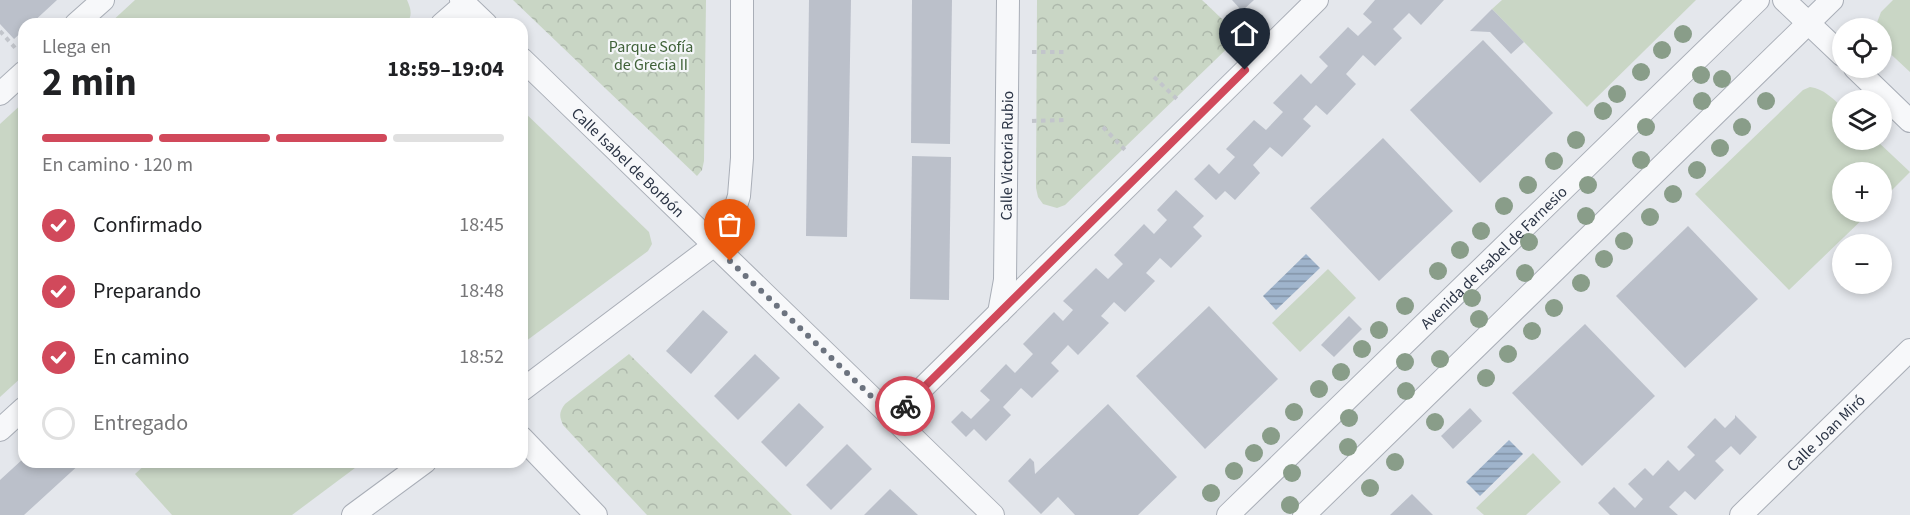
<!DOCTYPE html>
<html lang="es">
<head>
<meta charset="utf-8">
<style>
  body { margin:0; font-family:"Source Sans 3",sans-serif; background:#f2f2f2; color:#202124; height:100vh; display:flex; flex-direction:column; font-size:22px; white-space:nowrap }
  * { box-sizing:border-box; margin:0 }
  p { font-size:20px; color:#757577 }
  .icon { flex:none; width:33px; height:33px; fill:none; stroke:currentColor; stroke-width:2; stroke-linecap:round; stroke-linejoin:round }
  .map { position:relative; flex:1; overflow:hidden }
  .drawer { position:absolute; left:18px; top:18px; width:510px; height:450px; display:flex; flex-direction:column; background:#fff; border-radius:18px; box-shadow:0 3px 9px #0003 }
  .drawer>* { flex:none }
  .controls { position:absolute; left:1832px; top:18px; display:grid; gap:12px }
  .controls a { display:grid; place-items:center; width:60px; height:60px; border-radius:50%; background:#fff; box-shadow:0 3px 9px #0003; font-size:30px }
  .pin { position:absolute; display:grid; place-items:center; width:51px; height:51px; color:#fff; margin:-62px -26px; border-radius:50% 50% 50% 0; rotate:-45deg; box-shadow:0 0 6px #0007 }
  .pin .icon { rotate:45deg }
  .courier { position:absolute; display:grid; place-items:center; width:60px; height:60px; margin:-30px; border:4px solid #d1495b; border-radius:50%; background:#fff; color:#222; box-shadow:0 2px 8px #0007 }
  .overview em { font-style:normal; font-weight:700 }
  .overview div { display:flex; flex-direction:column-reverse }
  .overview { display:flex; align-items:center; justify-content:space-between; height:102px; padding:0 24px }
  h1 { font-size:39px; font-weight:700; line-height:45px }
  .bar { display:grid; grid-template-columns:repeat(4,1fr); gap:9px 6px; align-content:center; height:72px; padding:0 24px }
  .bar i { height:8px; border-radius:4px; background:#e0e0e0 }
  .bar .on { background:#d1495b }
  .bar p { grid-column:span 4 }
  ol { padding:0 24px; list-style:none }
  li { display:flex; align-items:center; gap:18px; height:66px }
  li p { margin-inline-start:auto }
  li .icon { padding:6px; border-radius:50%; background:#d1495b; color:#fff; stroke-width:4 }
  li:last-child { color:#757577 }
  li i { width:33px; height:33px; border:3px solid #e0e0e0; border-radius:50% }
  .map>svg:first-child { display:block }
  .green { fill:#c9d6c5 }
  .forest { fill:url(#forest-crowns) }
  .water { fill:url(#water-rules) }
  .building { fill:#bbc0ca }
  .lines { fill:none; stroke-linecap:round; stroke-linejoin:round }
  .street-casing { stroke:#a9aeb7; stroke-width:24 }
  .path { stroke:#c2c5cb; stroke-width:4; stroke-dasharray:4.5 4.5; stroke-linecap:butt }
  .street { stroke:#f7f8fa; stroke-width:22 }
  .tree { fill:#899d89 }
  .done { stroke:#6c737f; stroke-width:6; stroke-dasharray:0 10.8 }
  .route { stroke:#d1495b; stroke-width:8 }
  .labels { text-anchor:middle; stroke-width:4.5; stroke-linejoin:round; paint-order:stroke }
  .park-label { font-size:16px; fill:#3f6138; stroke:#f4f6f9 }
  .street-label { font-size:16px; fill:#2b3445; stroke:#f4f6f9 }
</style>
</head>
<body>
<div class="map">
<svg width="1910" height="515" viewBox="0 0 1910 515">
  <defs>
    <pattern id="forest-crowns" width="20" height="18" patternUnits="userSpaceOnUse" patternTransform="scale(1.5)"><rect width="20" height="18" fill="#c9d6c5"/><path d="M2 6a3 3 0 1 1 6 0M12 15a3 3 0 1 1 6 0" fill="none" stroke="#adb8ab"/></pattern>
    <pattern id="water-rules" width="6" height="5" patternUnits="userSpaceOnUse" patternTransform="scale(1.5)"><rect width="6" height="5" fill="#9fb4cc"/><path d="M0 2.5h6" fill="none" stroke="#8293a7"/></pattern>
  </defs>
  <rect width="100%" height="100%" fill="#e4e7ec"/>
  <g class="green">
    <path d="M135,0H407C411,9 413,16 406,24H109Z"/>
    <polygon points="1502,0 1696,0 1587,107 1492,9"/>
    <polygon points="1893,0 1910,0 1910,72 1881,45 1881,28 1875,28 1881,12"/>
    <path d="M1810,87C1824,89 1832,98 1842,107V140H1876L1910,172L1881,201V172H1842V212H1870L1789,290L1695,194L1803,90Z"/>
    <polygon points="24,102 24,375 0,397 0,124"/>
    <polygon points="522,110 649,232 652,244 648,251 522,344"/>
    <polygon points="1328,269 1356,298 1300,352 1272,323"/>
    <polygon points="1533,453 1561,482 1526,515 1484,515 1476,508"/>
    <polygon points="148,462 363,462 292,515 172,515 135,474"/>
  </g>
  <g class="forest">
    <polygon points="513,0 706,0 704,161 702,170 697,176"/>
    <polygon points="1037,0 1202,0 1240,36 1065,205 1057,208 1043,204 1038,197 1036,188"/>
    <path d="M629,354L792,515H647L563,425C559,416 559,412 565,404Z"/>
  </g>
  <g class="water">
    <polygon points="1306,254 1320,268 1276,310 1263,296"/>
    <polygon points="1509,440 1523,454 1480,496 1466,482"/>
  </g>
  <g class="building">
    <polygon points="0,0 57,0 31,24 24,24 24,30 14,39 0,24"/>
    <polygon points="809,0 851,0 847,237 806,236"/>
    <polygon points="912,0 952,0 950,144 911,143"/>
    <polygon points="1232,0 1254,0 1242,11"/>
    <polygon points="1375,0 1444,0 1421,25 1409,13 1393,29 1402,38 1375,66 1363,55 1346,74 1356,84 1327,115 1316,105 1303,119 1311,126 1282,157 1270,147 1253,165 1260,173 1235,200 1225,191 1216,200 1194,179 1209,164 1219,174 1235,157 1226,149 1254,120 1266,130 1283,112 1273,103 1301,74 1311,84 1328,66 1319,57 1348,27 1358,36 1372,22 1363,14"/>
    <polygon points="1492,9 1524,42 1511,54 1490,32 1470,31"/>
    <polygon points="1483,40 1553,113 1480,183 1410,110"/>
    <polygon points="1383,138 1453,211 1379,281 1310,208"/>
    <polygon points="912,156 951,157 949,300 910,299"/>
    <polygon points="1176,190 1204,216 1193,227 1202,236 1171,268 1160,258 1146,273 1155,281 1125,312 1114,302 1101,316 1109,323 1078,355 1068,345 1051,363 1059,371 1032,398 1021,388 1003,407 1011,415 986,441 974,429 966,437 951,422 962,411 971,419 990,400 980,391 1006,364 1015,373 1033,354 1023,344 1054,312 1063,321 1073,310 1063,301 1096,268 1108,279 1123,264 1114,255 1144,224 1154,234 1167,220 1157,210"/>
    <polygon points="1688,226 1758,299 1685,368 1616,296"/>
    <polygon points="1209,306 1278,379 1205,449 1136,376"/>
    <polygon points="703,310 728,332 691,374 666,351"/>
    <polygon points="1349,316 1362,329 1334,357 1321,345"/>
    <polygon points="1585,324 1655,396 1582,466 1512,393"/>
    <polygon points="755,354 780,378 738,420 714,396"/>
    <polygon points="799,403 824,427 786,467 761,442"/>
    <polygon points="1108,404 1177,477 1138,515 1075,515 1058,497 1041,514 1008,481 1030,458 1034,462 1035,474"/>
    <polygon points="1470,408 1482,421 1453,449 1441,436"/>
    <polygon points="1735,415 1757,437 1740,455 1731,446 1715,461 1724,470 1695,500 1685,491 1669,507 1678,515 1610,515 1598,503 1614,487 1635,508 1643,499 1628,484 1645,468 1653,476 1668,460 1679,471 1695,455 1687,447 1715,418 1725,428 1735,418"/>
    <polygon points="847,444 872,469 831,510 806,485"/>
    <polygon points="24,458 24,462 82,462 24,515 0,515 0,480"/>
    <polygon points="890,489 918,515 864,515"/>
    <polygon points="1412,494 1433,515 1390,515"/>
  </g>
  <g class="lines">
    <defs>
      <g id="street">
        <polyline points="461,0 486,24"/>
        <polyline points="1784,0 1842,55"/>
        <polyline points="76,24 103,0"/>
        <polyline points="442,24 465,4"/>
        <path id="s1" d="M522,59L993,515"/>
        <polyline points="1855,68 1910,121"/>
        <polyline points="0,94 24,72"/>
        <path id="s2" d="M999,313L1005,280L1008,0"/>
        <polyline points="522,390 713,246 730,225 739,196 742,158 742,0"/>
        <polyline points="893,417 1317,0"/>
        <polyline points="0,430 24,408"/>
        <polyline points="522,438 596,515"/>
        <polyline points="353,515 425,462"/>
        <path id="s3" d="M1228,515L1758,0"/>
        <polyline points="1304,515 1832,0"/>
        <path id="s4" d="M1741,515L1910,350"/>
      </g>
    </defs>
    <use href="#street" class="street-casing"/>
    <g class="path">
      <polyline points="0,31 17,50"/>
      <polyline points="1032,52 1065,52"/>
      <polyline points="1154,77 1179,101"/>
      <polyline points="1032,121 1066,120"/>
      <polyline points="1103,127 1126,151"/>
    </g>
    <use href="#street" class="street"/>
  </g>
  <g class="tree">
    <circle cx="1683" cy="34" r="9"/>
    <circle cx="1662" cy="50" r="9"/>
    <circle cx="1641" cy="72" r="9"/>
    <circle cx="1701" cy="75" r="9"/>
    <circle cx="1722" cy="79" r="9"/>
    <circle cx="1617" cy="94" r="9"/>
    <circle cx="1702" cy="101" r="9"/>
    <circle cx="1766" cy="101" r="9"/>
    <circle cx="1603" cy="111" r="9"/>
    <circle cx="1646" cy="127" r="9"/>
    <circle cx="1742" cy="127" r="9"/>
    <circle cx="1576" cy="140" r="9"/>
    <circle cx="1720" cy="148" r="9"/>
    <circle cx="1641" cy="160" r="9"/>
    <circle cx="1554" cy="161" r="9"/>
    <circle cx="1697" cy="170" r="9"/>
    <circle cx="1528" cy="185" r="9"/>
    <circle cx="1588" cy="185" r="9"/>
    <circle cx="1673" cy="194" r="9"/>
    <circle cx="1504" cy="206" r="9"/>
    <circle cx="1586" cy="216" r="9"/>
    <circle cx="1650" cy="217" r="9"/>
    <circle cx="1481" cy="231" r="9"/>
    <circle cx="1624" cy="241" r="9"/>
    <circle cx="1529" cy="242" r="9"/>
    <circle cx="1460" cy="250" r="9"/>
    <circle cx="1604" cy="259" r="9"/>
    <circle cx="1438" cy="271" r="9"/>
    <circle cx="1525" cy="273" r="9"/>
    <circle cx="1581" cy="283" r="9"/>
    <circle cx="1472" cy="298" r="9"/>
    <circle cx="1405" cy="306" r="9"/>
    <circle cx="1554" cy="308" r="9"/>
    <circle cx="1479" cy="319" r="9"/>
    <circle cx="1379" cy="330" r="9"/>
    <circle cx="1532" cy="331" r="9"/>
    <circle cx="1362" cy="349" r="9"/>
    <circle cx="1508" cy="354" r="9"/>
    <circle cx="1440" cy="359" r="9"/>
    <circle cx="1405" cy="362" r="9"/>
    <circle cx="1341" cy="372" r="9"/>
    <circle cx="1486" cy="378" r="9"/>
    <circle cx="1319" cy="389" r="9"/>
    <circle cx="1406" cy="391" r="9"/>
    <circle cx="1294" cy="412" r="9"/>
    <circle cx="1349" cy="418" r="9"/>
    <circle cx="1435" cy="422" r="9"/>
    <circle cx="1271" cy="436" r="9"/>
    <circle cx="1348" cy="447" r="9"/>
    <circle cx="1254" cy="453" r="9"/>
    <circle cx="1395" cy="462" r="9"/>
    <circle cx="1234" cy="471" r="9"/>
    <circle cx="1292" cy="473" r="9"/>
    <circle cx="1370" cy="488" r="9"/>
    <circle cx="1211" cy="493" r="9"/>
    <circle cx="1290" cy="505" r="9"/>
  </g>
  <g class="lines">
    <polyline class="done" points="730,261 893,417 905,406"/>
    <polyline class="route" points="905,406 1245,70"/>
  </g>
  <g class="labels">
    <g class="park-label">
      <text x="651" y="52">Parque Sofía<tspan x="651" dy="18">de Grecia II</tspan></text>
    </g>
    <g class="street-label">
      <text dy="6" stroke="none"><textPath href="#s2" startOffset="158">Calle Victoria Rubio</textPath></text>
      <text dy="6" stroke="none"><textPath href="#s1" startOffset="148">Calle Isabel de Borbón</textPath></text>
      <text dy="6" stroke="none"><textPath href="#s3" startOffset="370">Avenida de Isabel de Farnesio</textPath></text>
      <text dy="6" stroke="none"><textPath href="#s4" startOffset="118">Calle Joan Miró</textPath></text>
    </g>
  </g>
</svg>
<div class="controls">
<a><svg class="icon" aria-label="locate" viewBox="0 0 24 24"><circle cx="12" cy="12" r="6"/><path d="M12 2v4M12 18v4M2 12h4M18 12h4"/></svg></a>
<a><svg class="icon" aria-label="layers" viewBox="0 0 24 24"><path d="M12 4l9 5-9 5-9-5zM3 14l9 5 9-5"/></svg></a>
<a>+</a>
<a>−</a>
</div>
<div class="pin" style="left:730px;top:261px;background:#ea580c"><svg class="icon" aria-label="bag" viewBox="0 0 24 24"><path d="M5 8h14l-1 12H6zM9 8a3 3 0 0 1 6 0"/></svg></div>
<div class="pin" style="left:1245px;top:70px;background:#1f2937"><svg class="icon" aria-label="home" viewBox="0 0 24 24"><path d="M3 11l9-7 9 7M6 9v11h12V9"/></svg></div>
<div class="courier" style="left:905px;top:406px"><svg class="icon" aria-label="bike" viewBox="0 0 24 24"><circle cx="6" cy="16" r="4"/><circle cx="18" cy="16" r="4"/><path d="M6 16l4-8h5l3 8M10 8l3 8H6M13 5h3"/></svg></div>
<section class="drawer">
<div class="overview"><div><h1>2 min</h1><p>Llega en</p></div><em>18:59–19:04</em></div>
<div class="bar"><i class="on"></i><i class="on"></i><i class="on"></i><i></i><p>En camino · 120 m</p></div>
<ol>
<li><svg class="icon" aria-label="check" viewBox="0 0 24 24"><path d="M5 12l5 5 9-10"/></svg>Confirmado<p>18:45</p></li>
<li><svg class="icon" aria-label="check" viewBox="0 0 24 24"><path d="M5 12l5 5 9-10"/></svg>Preparando<p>18:48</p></li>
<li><svg class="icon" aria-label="check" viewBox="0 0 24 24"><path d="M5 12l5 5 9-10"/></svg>En camino<p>18:52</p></li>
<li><i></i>Entregado</li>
</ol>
</section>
</div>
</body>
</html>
